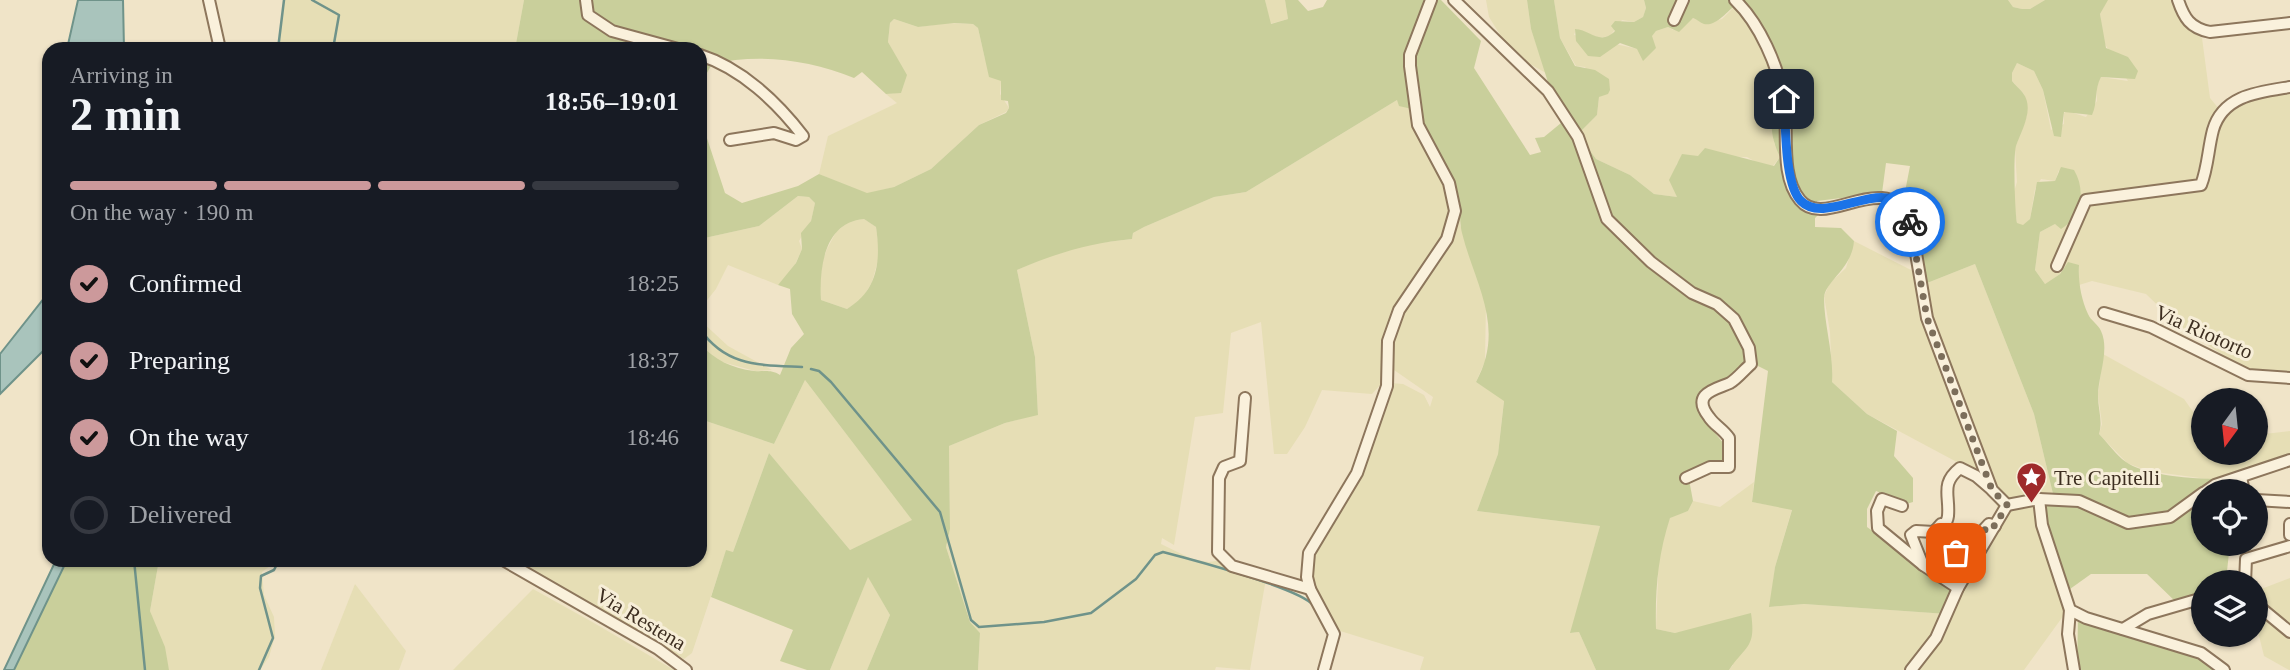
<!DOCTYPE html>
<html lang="en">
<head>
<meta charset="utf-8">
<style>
  body { margin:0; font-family:"Times New Roman",serif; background:#242831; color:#f1f3f6; height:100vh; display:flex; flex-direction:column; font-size:26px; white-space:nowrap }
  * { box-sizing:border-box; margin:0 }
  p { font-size:23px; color:#9ea1a6 }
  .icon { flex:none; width:38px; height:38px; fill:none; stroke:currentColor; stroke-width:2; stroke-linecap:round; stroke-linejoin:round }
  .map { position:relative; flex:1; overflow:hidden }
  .drawer { position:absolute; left:42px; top:42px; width:665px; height:525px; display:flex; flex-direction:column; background:#171b24; border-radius:21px; box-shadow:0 2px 5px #0004 }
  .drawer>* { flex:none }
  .needle { width:46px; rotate:195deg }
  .controls { position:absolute; left:2191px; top:388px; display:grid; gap:14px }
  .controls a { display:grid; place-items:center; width:77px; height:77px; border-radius:50%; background:#171b24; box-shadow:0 2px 5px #0004; font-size:35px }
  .pin { position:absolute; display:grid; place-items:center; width:60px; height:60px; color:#fff; margin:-30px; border-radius:14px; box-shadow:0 4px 10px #0006 }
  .courier { position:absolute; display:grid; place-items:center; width:70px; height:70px; margin:-35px; border:5px solid #1a73e8; border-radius:50%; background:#fff; color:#222; box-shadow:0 2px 9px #0007 }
  .overview em { font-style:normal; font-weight:600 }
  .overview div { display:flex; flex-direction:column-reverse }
  .overview { display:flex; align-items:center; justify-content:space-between; height:119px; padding:0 28px }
  h1 { font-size:46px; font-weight:600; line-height:52px }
  .bar { display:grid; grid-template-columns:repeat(4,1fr); gap:10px 7px; align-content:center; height:84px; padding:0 28px }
  .bar i { height:9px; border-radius:5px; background:#363941 }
  .bar .on { background:#cc999b }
  .bar p { grid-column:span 4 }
  ol { padding:0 28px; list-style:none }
  li { display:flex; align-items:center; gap:21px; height:77px }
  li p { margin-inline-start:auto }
  li .icon { padding:7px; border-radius:50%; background:#cc999b; color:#111; stroke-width:4 }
  li:last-child { color:#9ea1a6 }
  li i { width:38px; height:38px; border:4px solid #363941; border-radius:50% }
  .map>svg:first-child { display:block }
  .farmland { fill:#e6deb5 }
  .green { fill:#c9cf9b; fill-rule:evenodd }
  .water { fill:#a9c4bc; stroke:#6f938a; stroke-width:2 }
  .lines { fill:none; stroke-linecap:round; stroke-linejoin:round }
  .stream { stroke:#6f938a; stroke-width:2.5 }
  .minor-casing { stroke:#8d765c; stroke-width:14 }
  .minor { stroke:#faf1dc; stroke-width:10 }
  .done { stroke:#7c6e5b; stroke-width:7; stroke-dasharray:0 12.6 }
  .route { stroke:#1a73e8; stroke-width:9 }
  .labels { text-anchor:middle; stroke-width:6; stroke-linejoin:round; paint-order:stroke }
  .street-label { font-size:21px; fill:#3d2e20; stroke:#f7eed8 }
  .poi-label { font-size:21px; fill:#3d2e20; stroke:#f7eed8; text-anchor:start }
</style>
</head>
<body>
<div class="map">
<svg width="2290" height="670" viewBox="0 0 2290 670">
  <rect width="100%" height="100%" fill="#f0e4c8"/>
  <g class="farmland">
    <polygon points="284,0 524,0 515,49 278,49"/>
    <polygon points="1265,0 1285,0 1288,19 1270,24"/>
    <polygon points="1486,0 1527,0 1531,29 1546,73 1512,54 1489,17"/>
    <polygon points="1554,0 1644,0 1646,8 1643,17 1634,22 1622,20 1610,36 1598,38 1576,29 1574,35 1638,49 1656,31 1668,27 1673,30 1693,18 1709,23 1722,19 1736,5 1759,36 1785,105 1778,103 1775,106 1772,118 1774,143 1780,157 1773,166 1761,165 1747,157 1699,156 1677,163 1673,175 1677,197 1654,194 1630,175 1596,159 1585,144 1582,130 1597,115 1599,97 1603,94 1585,67 1576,66 1560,38"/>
    <polygon points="2008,0 2045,0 2030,9 2022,9 2013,7"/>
    <polygon points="2107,0 2176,0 2184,21 2192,32 2202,38 2210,98 2224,115 2251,94 2290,89 2290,379 2246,371 2177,324 2146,294 2092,281 2079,285 2079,266 2063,267 2060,274 2045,284 2035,270 2040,232 2055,224 2059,226 2059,170 2055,181 2041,179 2035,189 2030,219 2023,226 2017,224 2013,195 2017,182 2015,148 2027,116 2024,94 2012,81 2012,73 2017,63 2034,71 2043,90 2051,130 2064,124 2064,113 2067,111 2086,117 2097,101 2096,86 2101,77 2128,81 2103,41 2100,14"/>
    <polygon points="894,19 918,27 948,23 973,24 978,28 985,59 1001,81 1000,94 1009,108 1006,112 979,125 931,169 894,187 867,194 819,174 828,136 897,103 886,94 895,93 903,86 906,75 888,42 890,23"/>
    <polygon points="1397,100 1412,108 1439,167 1451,205 1445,237 1390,320 1384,381 1372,394 1322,390 1305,427 1287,454 1274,454 1261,322 1231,333 1223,413 1195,417 1174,545 1162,538 1161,544 1192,559 1209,562 1223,560 1267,573 1250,670 1216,667 1215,670 978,670 980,633 970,622 946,547 950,529 949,446 1005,423 1038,414 1035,357 1017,270 1053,254 1090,244 1132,239 1133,233 1144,227 1214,197 1246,192"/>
    <polygon points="798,196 809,197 815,203 811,221 799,241 802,249 793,269 778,285 728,265 716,289 700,309 700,239 759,226"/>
    <polygon points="1461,206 1460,225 1486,301 1485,361 1476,382 1504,400 1498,454 1477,511 1600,526 1571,633 1579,632 1596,670 1420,670 1424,657 1337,630 1314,588 1309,568 1311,556 1347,493 1390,383 1403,384 1424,395 1430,407 1433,397 1394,370 1391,350 1395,326 1455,229"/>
    <polygon points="864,219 876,227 878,242 879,257 872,282 862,299 847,309 821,300 819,272 827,249 836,232 851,220"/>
    <polygon points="1854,241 1913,271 1917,287 1975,264 2034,414 2054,498 2069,608 2024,670 1729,670 1733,665 1702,628 1675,633 1656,629 1659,551 1670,517 1688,511 1693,501 1720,507 1754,482 1752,502 1792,509 1775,567 1770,607 1804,604 1947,614 2000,512 1983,476 1867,414 1832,382 1830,332 1824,296 1830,283 1846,268"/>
    <polygon points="700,320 728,346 772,370 755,371 715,360 700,344"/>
    <polygon points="2103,354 2184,399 2203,426 2203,453 2256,453 2256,435 2290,431 2290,461 2222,481 2148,471 2127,463 2099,434 2102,424 2098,395"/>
    <polygon points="805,380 913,521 850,550 769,453 733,552 726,551 692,653 684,659 517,562 700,560 700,419 774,444"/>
    <polygon points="159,560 278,560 262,572 264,595 274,617 275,636 269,657 260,670 169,670 150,611"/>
    <polygon points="868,576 890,615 867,670 830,670"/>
    <polygon points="2290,578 2290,670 2289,670 2264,656 2256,624 2256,591"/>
    <polygon points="355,584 406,651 399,670 321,670"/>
    <polygon points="533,589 594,623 674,670 453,670"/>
  </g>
  <g class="green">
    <path d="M524,0H1265L1271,24L1288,19L1285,0H1298L1308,11L1323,7L1327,0H1441L1481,41L1474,68L1530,155L1541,152L1535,138L1544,137L1561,123L1531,29L1527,0H1554L1560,38L1575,66L1595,70L1609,79L1610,90L1608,94L1599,97L1597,115L1582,130L1585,144L1596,159L1630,175L1654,194L1677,197L1669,180L1682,154L1698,156L1705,148L1774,166L1780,157C1772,141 1767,119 1778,103L1784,105L1759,36L1736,5C1727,11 1716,27 1704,24C1700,23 1697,19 1693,18L1679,32L1668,27L1656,31L1652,36L1656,48L1643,61L1637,49L1620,43L1600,57L1588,56L1576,41L1575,29C1591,30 1600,46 1615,31L1611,26L1615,21L1634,22L1643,17L1646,8L1644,0H2008L2013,7L2022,9H2030L2045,0H2108L2100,14L2106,48L2128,57L2138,71L2135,79L2101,77C2094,90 2098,102 2092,115L2064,112L2061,137L2054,136L2043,90L2034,71L2017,63L2012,73V81C2015,85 2020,89 2023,93C2035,109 2021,131 2016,146C2013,157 2015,211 2017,223L2023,225L2030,219L2037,182L2055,181L2061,167L2074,170C2086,190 2082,216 2061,229L2055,224L2040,232L2035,270L2045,284L2060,274L2068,262L2079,265C2078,281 2081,299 2088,314C2091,321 2098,324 2101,331C2110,350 2098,376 2098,396C2098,410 2103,421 2099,434C2108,443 2116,455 2126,462C2146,477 2216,482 2239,477L2237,492H2203V544H2230L2227,571L2241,583H2203V603L2178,604L2147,574H2091L2063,594L2037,499L2054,498L2034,414L1975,264L1917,287L1913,271L1921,269L1904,197L1910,166L1886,163L1882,193L1817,201L1820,213L1815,218V227L1841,228L1854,241C1852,269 1825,281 1824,298C1824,324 1834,355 1832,382L1867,414L1897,431L1894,456L1913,478V502L1906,504L1876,491L1867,509V527L1946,585L1959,591L1947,614L1804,604L1769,607L1775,567L1792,510L1752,502L1768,371L1756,365L1749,355L1738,375C1682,392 1695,410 1726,446L1723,460L1706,464L1688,474L1693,501L1688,511L1670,518C1658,555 1655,590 1656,629L1675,633L1751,613C1756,648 1747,644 1729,670H1596L1579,632L1570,633L1600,526L1477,511L1498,454L1504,401L1476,382C1506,327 1475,285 1462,233C1458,216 1463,198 1453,181C1448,172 1436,168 1430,159C1420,144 1416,126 1412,109L1399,106L1397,100L1246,192L1214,197L1144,227L1133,233L1132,239C1090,243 1056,253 1017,270L1035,357L1038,415L1005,423L949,446L950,529L946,547L970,622L980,633L978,670H867L890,615L868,577L830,670H807L780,661L793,630L711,597L726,550L733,552L769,453L850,550L912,520L805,380L774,444L700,419V344C715,360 731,368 754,371C764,372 770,369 780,375L791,348L804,334L792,314L790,289L778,285L796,263L802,249L801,233L811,221L815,203L809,197L798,196L759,226L700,239V117L725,193L742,203L798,186L819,174L867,193L894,187L931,169L979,125L1006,113L1009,108L1008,101L1001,100V81L989,77L978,28L973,24L954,23L918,27L894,19L890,23L888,42L907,75L901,93L886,94L862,72L854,78C809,60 760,53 712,64L700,85V49H515ZM864,219L876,227C881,261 878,290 847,309L821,300C819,269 824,222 864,219Z"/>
    <polygon points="67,560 159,560 150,611 165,647 169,670 14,670"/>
    <polygon points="2078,617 2186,645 2216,670 2077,670"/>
  </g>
  <g class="water">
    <polygon points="78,0 123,0 124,49 67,49"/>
    <polygon points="49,292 49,345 0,394 0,354"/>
    <polygon points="56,560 67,560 14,670 4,670"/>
  </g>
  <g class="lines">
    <g class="stream">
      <polyline points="312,0 339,15 333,49"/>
      <polyline points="278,49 284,0"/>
      <path d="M700,329C726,367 760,365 802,367"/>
      <path d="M811,369L819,371L831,382L940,512L971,620L979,627L1044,622L1091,613L1136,579L1155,555L1163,552C1190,559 1299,588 1313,605"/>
      <polyline points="134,560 145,670"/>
      <polyline points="259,670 273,638 260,588 261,576 274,570 279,560"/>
    </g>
    <defs>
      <g id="minor">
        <polyline points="209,0 220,49"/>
        <polyline points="586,0 588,15 612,31 678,49"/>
        <path d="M1454,0L1548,91L1578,137L1607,219L1651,262L1692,293L1717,304L1734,319L1749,348L1751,364C1745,369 1737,379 1730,383C1717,389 1690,393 1709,417C1714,425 1723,429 1729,438V467H1710L1686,478"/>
        <path d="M1735,0C1760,24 1778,66 1784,100C1789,130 1779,175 1800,200C1825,231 1883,168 1910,218L1927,318L1992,490L2007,505"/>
        <path d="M2178,0C2184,18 2190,28 2210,32L2290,23"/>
        <polyline points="1674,20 1683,0"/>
        <path d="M700,55C741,68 777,102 803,136L796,140L774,133L730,140"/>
        <path d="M2057,266L2086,200L2201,185C2208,167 2208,149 2213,130C2223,95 2259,92 2290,87"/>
        <polyline points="2104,313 2151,327 2248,375 2290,378"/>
        <polyline points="1245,398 1240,461 1224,467 1219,478 1218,552 1232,566 1310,589"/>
        <polyline points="2241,477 2244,492"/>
        <path d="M1990,488L1976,476L1960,468C1940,484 1950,495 1948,516C1947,526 1937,532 1937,542L1943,548L1962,553L1989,524L1995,526"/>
        <polyline points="2205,492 2215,485 2290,460"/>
        <polyline points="2039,499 2042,525 2070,610 2086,618 2201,653 2224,670"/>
        <polyline points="2256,500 2290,502"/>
        <polyline points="2007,505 2039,499 2079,501 2128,523 2170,517 2203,493"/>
        <polyline points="1902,506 1882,499 1877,511 1878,528 1923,565"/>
        <polyline points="1941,524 1934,532 1916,531 1911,535 1923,565 1958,588"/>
        <polyline points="2290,524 2290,535"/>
        <polyline points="503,560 658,649 686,670"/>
        <polyline points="2245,583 2246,559 2290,546"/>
        <polyline points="2256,604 2290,632"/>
        <polyline points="2070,610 2068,634 2074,670"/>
        <polyline points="2123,629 2148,614 2203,598"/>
        <polyline points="1324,670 1334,634 1310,589 1307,577 1309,553 1357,473 1387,386 1388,341 1399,310 1447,239 1455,211 1449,183 1418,125 1410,66 1410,55 1431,0"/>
        <polyline points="1911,670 1936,638 1958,588 2007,505"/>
      </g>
    </defs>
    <use href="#minor" class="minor-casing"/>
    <use href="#minor" class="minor"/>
  </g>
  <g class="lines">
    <path class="done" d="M1910,222L1927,318L1992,490L2007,505L1995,526L1989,524C1981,535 1971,551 1956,553"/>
    <path class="route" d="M1784,99C1786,123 1784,184 1801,201C1828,229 1896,165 1910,222"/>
  </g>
  <defs>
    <symbol id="sight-pin" viewBox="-11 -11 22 30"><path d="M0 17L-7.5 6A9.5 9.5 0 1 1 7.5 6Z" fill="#9e2a2b" stroke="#f7eed8"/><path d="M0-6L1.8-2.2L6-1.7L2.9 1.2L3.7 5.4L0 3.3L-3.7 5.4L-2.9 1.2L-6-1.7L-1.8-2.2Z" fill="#fff"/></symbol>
  </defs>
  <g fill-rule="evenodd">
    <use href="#sight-pin" x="2014" y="460" width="35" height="47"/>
  </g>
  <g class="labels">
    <g class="street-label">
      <text transform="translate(2204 332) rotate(24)" y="7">Via Riotorto</text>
      <text transform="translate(641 619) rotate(31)" y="7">Via Restena</text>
    </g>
    <g class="poi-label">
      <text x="2054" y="485">Tre Capitelli</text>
    </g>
  </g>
</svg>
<div class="controls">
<a><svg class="needle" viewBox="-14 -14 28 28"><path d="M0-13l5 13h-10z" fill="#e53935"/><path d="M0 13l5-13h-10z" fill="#9ea1a6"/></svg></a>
<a><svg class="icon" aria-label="locate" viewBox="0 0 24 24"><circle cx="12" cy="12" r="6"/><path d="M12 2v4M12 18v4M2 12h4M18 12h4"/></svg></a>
<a><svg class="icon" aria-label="layers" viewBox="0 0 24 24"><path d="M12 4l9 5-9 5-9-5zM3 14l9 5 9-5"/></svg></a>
</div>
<div class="pin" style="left:1956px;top:553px;background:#ea580c"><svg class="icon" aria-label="bag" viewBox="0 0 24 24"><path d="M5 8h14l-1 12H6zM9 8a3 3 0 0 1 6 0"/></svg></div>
<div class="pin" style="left:1784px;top:99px;background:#1f2937"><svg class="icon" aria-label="home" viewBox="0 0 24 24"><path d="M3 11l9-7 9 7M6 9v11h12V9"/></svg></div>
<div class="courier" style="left:1910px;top:222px"><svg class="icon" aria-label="bike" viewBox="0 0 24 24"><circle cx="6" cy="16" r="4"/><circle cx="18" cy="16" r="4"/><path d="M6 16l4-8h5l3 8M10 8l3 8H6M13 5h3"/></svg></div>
<section class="drawer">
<div class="overview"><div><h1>2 min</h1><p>Arriving in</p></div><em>18:56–19:01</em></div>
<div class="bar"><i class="on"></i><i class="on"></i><i class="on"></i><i></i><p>On the way · 190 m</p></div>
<ol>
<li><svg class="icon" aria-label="check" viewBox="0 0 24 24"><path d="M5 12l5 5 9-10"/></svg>Confirmed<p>18:25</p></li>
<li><svg class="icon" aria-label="check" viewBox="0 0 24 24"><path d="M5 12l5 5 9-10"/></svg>Preparing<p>18:37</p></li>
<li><svg class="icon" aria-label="check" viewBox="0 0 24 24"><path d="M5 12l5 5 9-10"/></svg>On the way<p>18:46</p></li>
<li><i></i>Delivered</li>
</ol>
</section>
</div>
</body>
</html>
